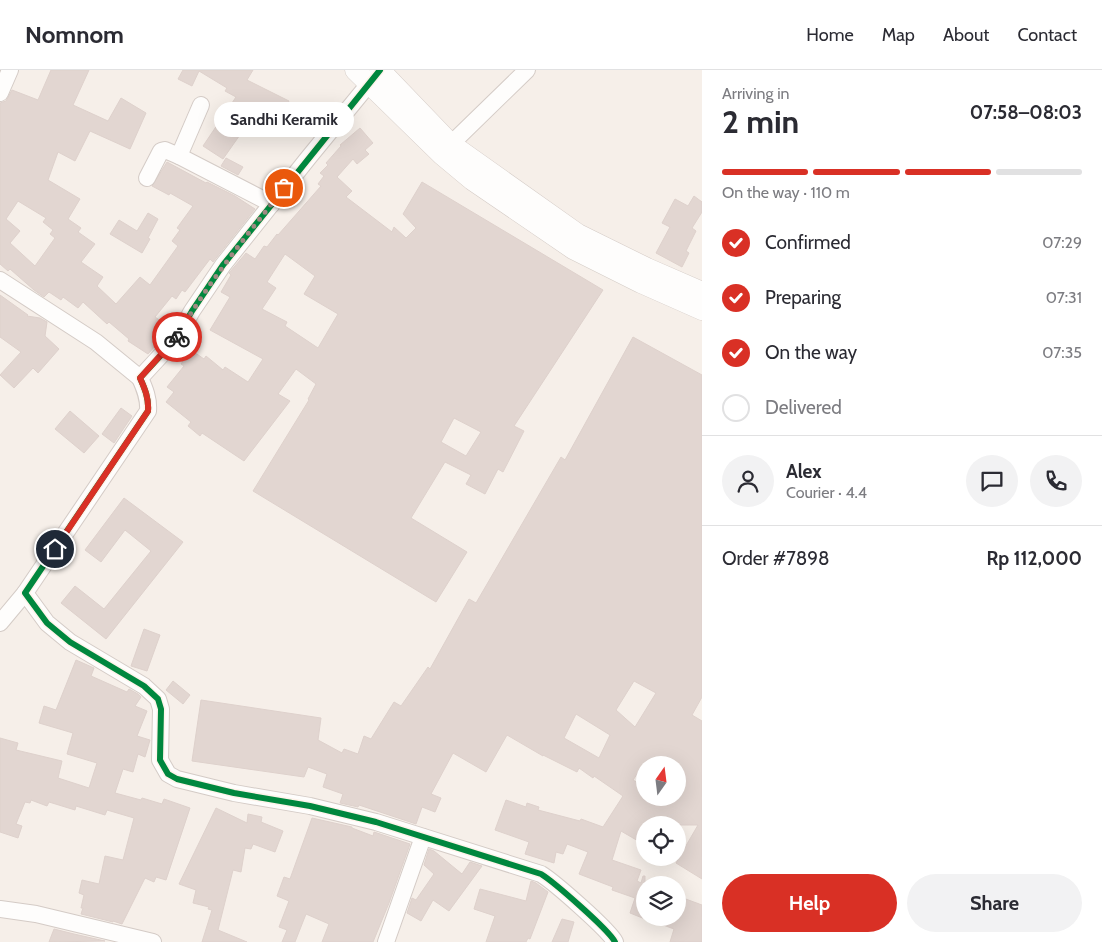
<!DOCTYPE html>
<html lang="en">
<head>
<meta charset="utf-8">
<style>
  body { margin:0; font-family:Cabin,sans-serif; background:#f2f2f3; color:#2b2b33; height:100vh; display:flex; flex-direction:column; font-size:19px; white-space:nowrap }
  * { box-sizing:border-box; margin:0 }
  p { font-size:16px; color:#7c7c81 }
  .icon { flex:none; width:28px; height:28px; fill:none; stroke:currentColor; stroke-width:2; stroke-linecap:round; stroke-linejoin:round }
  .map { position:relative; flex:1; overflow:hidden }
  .panel { display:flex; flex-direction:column; background:#fff; width:400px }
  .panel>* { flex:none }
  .needle { width:32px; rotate:14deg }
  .controls { position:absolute; left:636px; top:686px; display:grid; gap:10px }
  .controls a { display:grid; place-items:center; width:50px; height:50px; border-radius:50%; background:#fff; box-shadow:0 5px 20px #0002; font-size:25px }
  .pin { position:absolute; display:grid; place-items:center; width:42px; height:42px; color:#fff; margin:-21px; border:2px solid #fff; border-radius:50%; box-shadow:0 1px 5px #0007 }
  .courier { position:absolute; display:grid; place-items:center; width:50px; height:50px; margin:-25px; border:4px solid #d93025; border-radius:50%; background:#fff; color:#222; box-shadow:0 1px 6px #0007 }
  .bubble { position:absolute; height:35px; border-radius:18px; background:#fff; box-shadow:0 5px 20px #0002; font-size:16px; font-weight:700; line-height:35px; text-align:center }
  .head em { font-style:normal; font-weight:700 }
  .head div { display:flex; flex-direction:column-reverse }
  .head { display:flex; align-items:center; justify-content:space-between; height:85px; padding:0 20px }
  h1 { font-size:32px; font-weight:700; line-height:38px }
  .bar { display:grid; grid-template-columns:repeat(4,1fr); gap:8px 5px; align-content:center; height:60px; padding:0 20px }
  .bar i { height:6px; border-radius:4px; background:#e1e1e2 }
  .bar .on { background:#d93025 }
  .bar p { grid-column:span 4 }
  .line { display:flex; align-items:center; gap:12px; padding:0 20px; border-top:1px solid #e1e1e2 }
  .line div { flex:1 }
  .round { display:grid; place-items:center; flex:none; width:52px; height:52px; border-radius:26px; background:#f2f2f3 }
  ol { padding:0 20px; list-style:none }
  li { display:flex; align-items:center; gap:15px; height:55px }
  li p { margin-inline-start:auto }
  li .icon { padding:5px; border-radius:50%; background:#d93025; color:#fff; stroke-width:4 }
  li:last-child { color:#7c7c81 }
  li i { width:28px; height:28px; border:2px solid #e1e1e2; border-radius:50% }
  .button { display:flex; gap:10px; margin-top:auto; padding:10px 20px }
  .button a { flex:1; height:58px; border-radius:30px; background:#d93025; color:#fff; font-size:20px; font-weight:700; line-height:58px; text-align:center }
  .button a+a { background:#f2f2f3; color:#2b2b33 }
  header { display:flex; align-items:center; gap:30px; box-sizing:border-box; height:70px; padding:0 25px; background:#fff; border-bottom:1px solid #e1e1e2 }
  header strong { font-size:24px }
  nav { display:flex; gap:28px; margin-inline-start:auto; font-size:18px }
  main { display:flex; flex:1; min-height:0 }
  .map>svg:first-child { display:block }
  .building { fill:#e2d6d1; stroke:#ded1cc; fill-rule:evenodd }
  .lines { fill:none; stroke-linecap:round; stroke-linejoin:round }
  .minor-casing { stroke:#d4cbc6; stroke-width:18 }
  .tertiary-casing { stroke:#d4cbc6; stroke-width:21 }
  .minor { stroke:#fefdfc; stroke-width:16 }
  .tertiary { stroke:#fefdfc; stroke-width:20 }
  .cycleway-casing { stroke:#fef3ea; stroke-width:9 }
  .cycleway { stroke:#00873e; stroke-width:6 }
  .done { stroke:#a08982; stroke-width:5; stroke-dasharray:0 9 }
  .route { stroke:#d93025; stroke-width:6 }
</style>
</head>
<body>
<header>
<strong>Nomnom</strong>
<nav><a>Home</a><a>Map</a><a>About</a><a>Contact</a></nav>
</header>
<main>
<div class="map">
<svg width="702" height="872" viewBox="0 0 702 872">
  <rect width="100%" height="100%" fill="#f6efe9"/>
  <g class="building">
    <path d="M51,0H89L73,35L108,51L121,28L146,43L130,79L90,61L75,91L58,82L48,110L80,129L68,149L81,158L78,162L95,174L81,192L103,207L97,216L116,234L140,207L150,215L178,176L172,171L180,160L177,158L193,136L170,123L169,125L152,116L167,92L206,113L207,112L235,126L255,139L213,192L210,189L185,222L182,220L176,229L172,226L155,247L171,258L148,284L128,271L129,269L109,252L107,254L83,232L78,238L63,227L61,230L49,222L44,227L34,220L10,199L8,201L0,194V33L6,31L12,20L38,30ZM18,131L46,148L43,152L53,160L50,164L55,168L35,196L10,173L20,161L6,149Z"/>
    <polygon points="183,0 253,0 247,10 289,31 281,47 261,37 244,63 242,62 223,89 203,76 236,27 225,21 227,18 199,1 192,16 178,9"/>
    <path d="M360,58L373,73L365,80L369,84L357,94L353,89L337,107L352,121L346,127L392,162L394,157L406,168L416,158L403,144L422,112L603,220L514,356L524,361L503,402L498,399L485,424L466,414L471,405L445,392L411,448L467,482L436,532L253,421L309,330L308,329L316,314L296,299L278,324L290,331L244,391L202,363L200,366L188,356L191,352L166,332L174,322L167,317L184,296L181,294L191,280L204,289L206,286L223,300L225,297L248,312L263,289L210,260L230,227L221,222L231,205L229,203L246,183L255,189L264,176L267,177L277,164L278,165L321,116L318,114L324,106L320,103L328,95L326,93L341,76L340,75ZM285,184L315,206L304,224L338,244L318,278L285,256L287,252L262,239L276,218L267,212ZM454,348L481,362L466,386L441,372Z"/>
    <polygon points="226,88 243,97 238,105 221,96"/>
    <polygon points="694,126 702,132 702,142 692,158 696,161 686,181 689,183 682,197 656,183 670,157 662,153 675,129 688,136"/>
    <polygon points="148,143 158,149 148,168 150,169 142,183 110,164 119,150 137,161"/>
    <polygon points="0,225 28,245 27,246 40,248 47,252 45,266 59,279 38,303 33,298 14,318 0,305 21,282 0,267"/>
    <path d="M633,267L702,305V627L692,645L702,651V809L676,793L698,755H645V775L621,761L612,790L641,800L637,811L641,813L643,806H645V849L630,843L635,828L612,820L613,817L579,804L588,782L567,774L563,784L556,782L554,793L525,784L529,772L495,760L506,730L526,737L527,733L539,737L538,740L580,751L581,749L603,757L623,726L594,706L593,708L579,698L577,702L543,685V686L507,665L486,702L453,683L431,724L441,728L435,742L422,737L416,754L359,735L358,737L340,733L343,724L323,717L327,704L308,697L304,707L192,691L201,630L321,648L318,670L342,683L344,679L358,684L364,666L371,669L394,632L401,636L428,597L430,599L469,529L476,533L561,387L565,390ZM634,611L656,623L635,657L616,640ZM576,644L610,665L599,688L564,668ZM647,690L654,695H678V728H645V717L633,710Z"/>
    <polygon points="121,338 132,346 114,373 102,364"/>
    <polygon points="70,341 99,366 84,383 55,359"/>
    <polygon points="124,428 183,472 106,569 61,533 75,516 104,539 151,481 125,460 101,492 85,480"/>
    <polygon points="144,559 160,565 147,601 131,596"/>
    <polygon points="76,590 94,598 91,606 127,622 129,619 138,624 141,627 135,636 147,641 137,666 150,670 145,687 138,684 133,702 123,699 115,723 141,730 142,728 162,734 164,729 190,738 166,810 156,807 154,812 145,808 122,854 113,851 113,852 81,844 83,838 81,838 84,825 79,823 82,810 99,814 105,786 123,790 134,748 107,740 105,745 76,736 75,740 49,732 47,736 31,730 30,733 25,732 16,754 22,756 18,768 0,762 0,668 18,673 16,680 62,691 58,708 89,718 97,693 67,684 73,663 39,653 44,636 56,640"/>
    <polygon points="173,611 190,625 183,634 166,620"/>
    <polygon points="216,738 247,753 248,744 262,747 261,752 283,761 275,782 253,774 251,779 245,778 241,802 233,800 218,860 247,872 202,872 212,840 208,839 209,837 193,833 196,820 179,814"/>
    <polygon points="312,748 352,757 352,758 373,766 374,762 410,774 389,833 373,872 322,872 329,854 306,844 295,872 282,872 287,860 279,857 289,831 277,826 284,807 290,809"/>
    <polygon points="429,779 434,781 462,804 470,792 482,796 449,841 433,830 421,851 407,843 412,828 416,830 434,804 424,795"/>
    <polygon points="531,811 536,813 548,822 530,869 528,868 526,872 486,872 495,846 474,839 480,819 526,831"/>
    <polygon points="683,828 702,835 702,872 670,872 674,859 647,849 647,848 678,848 678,843"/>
    <polygon points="562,849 574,852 568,872 552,872"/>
    <polygon points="54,859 74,864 105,871 49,872"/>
  </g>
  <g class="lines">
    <defs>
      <g id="minor">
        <path d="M377,4L309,87L223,195L192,241L176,269L140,308C145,319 149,329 148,341L25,523L47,553L70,572L144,616L158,629L161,639L160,690L168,704L177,709L234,723L310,736L376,752L541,804C554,812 609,860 615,872"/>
        <polyline points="0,23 10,0"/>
        <polyline points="451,74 527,0"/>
        <polyline points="179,86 272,134"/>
        <polyline points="147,108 161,81 165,80 179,86 201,35"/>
        <polyline points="0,210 96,272 140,308"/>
        <polyline points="0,553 25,523"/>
        <polyline points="0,839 36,844 153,872"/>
        <polyline points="386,872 423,767"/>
      </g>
      <g id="tertiary">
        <polyline points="355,0 442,85 472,110 573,179 641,213 702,240"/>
        <polyline points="380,0 451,74 578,164 647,198 702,222"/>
      </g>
    </defs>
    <use href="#minor" class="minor-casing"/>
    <use href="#tertiary" class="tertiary-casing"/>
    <use href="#minor" class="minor"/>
    <use href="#tertiary" class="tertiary"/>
    <defs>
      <path id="cycleway" d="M380,0L223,195L192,241L176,269L140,308C145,319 149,329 148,341L25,523L47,553L70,572L144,616L158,629L161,639L160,690L168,704L177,709L234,723L310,736L376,752L541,804C554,812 609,860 615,872"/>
    </defs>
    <use href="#cycleway" class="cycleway-casing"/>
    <use href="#cycleway" class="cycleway"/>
  </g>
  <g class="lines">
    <path class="done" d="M177,267C207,213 246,167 284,118"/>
    <path class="route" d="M55,479L148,341C149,329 145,319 140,308L177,267"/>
  </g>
</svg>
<div class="controls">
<a><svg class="needle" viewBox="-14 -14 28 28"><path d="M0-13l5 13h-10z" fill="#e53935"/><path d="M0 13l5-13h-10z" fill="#7c7c81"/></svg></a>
<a><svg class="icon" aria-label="locate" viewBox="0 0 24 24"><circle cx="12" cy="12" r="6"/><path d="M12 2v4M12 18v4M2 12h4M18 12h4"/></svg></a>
<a><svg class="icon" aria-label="layers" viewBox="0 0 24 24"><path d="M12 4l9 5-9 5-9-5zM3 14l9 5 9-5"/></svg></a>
</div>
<div class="pin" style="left:284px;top:118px;background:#ea580c"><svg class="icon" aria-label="bag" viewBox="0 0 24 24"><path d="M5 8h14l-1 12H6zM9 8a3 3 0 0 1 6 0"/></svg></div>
<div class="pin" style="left:55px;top:479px;background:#1f2937"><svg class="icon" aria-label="home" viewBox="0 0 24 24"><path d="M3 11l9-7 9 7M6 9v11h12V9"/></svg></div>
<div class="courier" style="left:177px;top:267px"><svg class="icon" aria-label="bike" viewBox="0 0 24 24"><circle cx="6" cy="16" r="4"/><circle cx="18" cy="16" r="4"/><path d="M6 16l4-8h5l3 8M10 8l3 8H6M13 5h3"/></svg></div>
<div class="bubble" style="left:214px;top:32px;width:140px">Sandhi Keramik</div>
</div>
<section class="panel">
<div class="head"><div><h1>2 min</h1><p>Arriving in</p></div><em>07:58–08:03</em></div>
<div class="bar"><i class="on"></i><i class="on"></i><i class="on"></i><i></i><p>On the way · 110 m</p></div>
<ol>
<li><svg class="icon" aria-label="check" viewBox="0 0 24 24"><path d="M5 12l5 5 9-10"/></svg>Confirmed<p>07:29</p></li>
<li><svg class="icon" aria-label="check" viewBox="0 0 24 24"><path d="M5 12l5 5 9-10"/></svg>Preparing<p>07:31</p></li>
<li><svg class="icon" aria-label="check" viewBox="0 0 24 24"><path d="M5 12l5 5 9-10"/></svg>On the way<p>07:35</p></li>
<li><i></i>Delivered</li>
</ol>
<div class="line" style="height:90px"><a class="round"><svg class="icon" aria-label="person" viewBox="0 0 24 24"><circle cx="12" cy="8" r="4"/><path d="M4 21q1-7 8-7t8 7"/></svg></a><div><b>Alex</b><p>Courier · 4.4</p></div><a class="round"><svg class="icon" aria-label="chat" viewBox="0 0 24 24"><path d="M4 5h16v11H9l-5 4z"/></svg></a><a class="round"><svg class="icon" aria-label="phone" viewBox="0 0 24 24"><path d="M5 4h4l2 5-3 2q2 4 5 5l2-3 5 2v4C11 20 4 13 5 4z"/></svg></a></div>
<div class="line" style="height:65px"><div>Order #7898</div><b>Rp 112,000</b></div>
<div class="button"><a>Help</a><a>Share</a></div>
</section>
</main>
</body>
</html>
